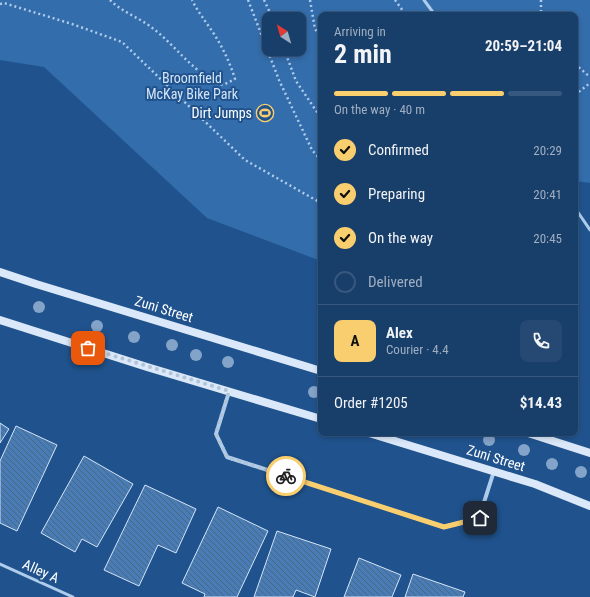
<!DOCTYPE html>
<html lang="en">
<head>
<meta charset="utf-8">
<style>
  body { margin:0; font-family:"Roboto Condensed",sans-serif; background:#254972; color:#f1f3f6; height:100vh; display:flex; flex-direction:column; font-size:15px; white-space:nowrap }
  * { box-sizing:border-box; margin:0 }
  p { font-size:13px; color:#9faec1 }
  .icon { flex:none; width:22px; height:22px; fill:none; stroke:currentColor; stroke-width:2; stroke-linecap:round; stroke-linejoin:round }
  .map { position:relative; flex:1; overflow:hidden }
  .sheet { position:absolute; left:318px; top:12px; width:260px; height:424px; display:flex; flex-direction:column; background:#183e6a; border-radius:8px; box-shadow:0 2px 6px #0003,0 0 0 1px #36577e }
  .sheet>* { flex:none }
  .needle { width:26px; rotate:323deg }
  .fabs { position:absolute; left:262px; top:12px; display:grid; gap:8px }
  .fabs a { display:grid; place-items:center; width:44px; height:44px; border-radius:8px; background:#183e6a; box-shadow:0 2px 6px #0003,0 0 0 1px #36577e; font-size:20px }
  .pin { position:absolute; display:grid; place-items:center; width:34px; height:34px; color:#fff; margin:-17px; border-radius:8px; box-shadow:0 2px 6px #0006 }
  .courier { position:absolute; display:grid; place-items:center; width:40px; height:40px; margin:-20px; border:3px solid #f9ce6f; border-radius:50%; background:#fff; color:#222; box-shadow:0 1px 5px #0007 }
  .head em { font-style:normal; font-weight:700 }
  .head div { display:flex; flex-direction:column-reverse }
  .head { display:flex; align-items:center; justify-content:space-between; height:68px; padding:0 16px }
  h1 { font-size:26px; font-weight:700; line-height:30px }
  .bar { display:grid; grid-template-columns:repeat(4,1fr); gap:6px 4px; align-content:center; height:48px; padding:0 16px }
  .bar i { height:5px; border-radius:3px; background:#36577e }
  .bar .on { background:#f9ce6f }
  .bar p { grid-column:span 4 }
  .line { display:flex; align-items:center; gap:10px; padding:0 16px; border-top:1px solid #36577e }
  .line div { flex:1 }
  .round { display:grid; place-items:center; flex:none; width:42px; height:42px; border-radius:8px; background:#254972 }
  ol { padding:0 16px; list-style:none }
  li { display:flex; align-items:center; gap:12px; height:44px }
  li p { margin-inline-start:auto }
  li .icon { padding:4px; border-radius:50%; background:#f9ce6f; color:#111; stroke-width:4 }
  li:last-child { color:#9faec1 }
  li i { width:22px; height:22px; border:2px solid #36577e; border-radius:50% }
  .map>svg:first-child { display:block }
  .park { fill:#346dab; fill-rule:evenodd }
  .building { fill:url(#building-back-hatch); stroke:#d4e5f9 }
  .lines { fill:none; stroke-linecap:round; stroke-linejoin:round }
  .path { stroke:#aeccec; stroke-width:2.5; stroke-dasharray:2 3; stroke-linecap:butt }
  .service { stroke:#aeccec; stroke-width:3 }
  .minor { stroke:#aeccec; stroke-width:4 }
  .secondary { stroke:#dae8f9; stroke-width:8 }
  .tree { fill:#83a3c8 }
  .done { stroke:#b1c3d7; stroke-width:4; stroke-dasharray:0 7.2 }
  .route { stroke:#f9ce6f; stroke-width:5 }
  .labels { text-anchor:middle; stroke-width:4; stroke-linejoin:round; paint-order:stroke }
  .park-label { font-size:14px; fill:#d4e5f9; stroke:#20538d }
  .poi-label { font-size:14px; fill:#fff; stroke:#20538d; text-anchor:end }
  .street-label { font-size:14px; fill:#fff; stroke:#20538d }
</style>
</head>
<body>
<div class="map">
<svg width="590" height="597" viewBox="0 0 590 597">
  <defs>
    <pattern id="building-back-hatch" width="6" height="6" patternUnits="userSpaceOnUse"><rect width="6" height="6" fill="#497cb4"/><path d="M-1 5l2 2M0 0l6 6M5-1l2 2" fill="none" stroke="#4a6685"/></pattern>
  </defs>
  <rect width="100%" height="100%" fill="#20538d"/>
  <path class="park" d="M0,0H590V183L575,181V15H321V261L207,218L44,67L0,60ZM269,19H299V49H269Z"/>
  <g class="building">
    <polygon points="0,423 9,429 0,443"/>
    <polygon points="16,426 57,445 17,531 0,523 0,461"/>
    <polygon points="84,456 133,484 97,547 82,539 75,552 41,533"/>
    <polygon points="145,485 196,509 176,553 158,545 139,586 104,570"/>
    <polygon points="218,507 268,531 237,597 204,597 205,594 182,583"/>
    <polygon points="277,531 331,549 315,597 296,590 293,597 254,597"/>
    <polygon points="359,558 401,575 392,597 344,597"/>
    <polygon points="413,574 465,592 463,597 405,597"/>
  </g>
  <g class="lines">
    <g class="path">
      <path d="M110,0C122,12 138,17 151,27C176,45 193,74 223,85L235,79C230,63 223,48 214,34C206,22 198,12 192,0"/>
      <polyline points="248,0 279,80 312,150 321,160"/>
      <polyline points="264,0 273,19"/>
      <polyline points="310,0 315,29 321,37"/>
      <polyline points="395,0 406,15"/>
      <polyline points="541,0 541,12 543,15"/>
      <polyline points="0,4 4,3 72,24 122,42 245,160 321,203"/>
      <polyline points="284,49 296,81 321,118"/>
      <polyline points="575,64 590,77"/>
      <polyline points="575,95 590,83"/>
    </g>
    <g class="service">
      <polyline points="424,0 435,15"/>
      <polyline points="575,208 590,230"/>
      <polyline points="0,564 73,597"/>
    </g>
    <polyline class="minor" points="229,392 216,434 227,457 444,527 479,518 494,471"/>
    <g class="secondary">
      <polyline points="0,272 36,284 321,371"/>
      <polyline points="0,320 147,367 321,419"/>
      <polyline points="369,433 535,484 590,506"/>
      <polyline points="528,433 590,453"/>
    </g>
  </g>
  <g class="tree">
    <circle cx="39" cy="307" r="6"/>
    <circle cx="97" cy="326" r="6"/>
    <circle cx="134" cy="337" r="6"/>
    <circle cx="172" cy="345" r="6"/>
    <circle cx="196" cy="355" r="6"/>
    <circle cx="228" cy="362" r="6"/>
    <circle cx="314" cy="392" r="6"/>
    <circle cx="489" cy="440" r="6"/>
    <circle cx="524" cy="450" r="6"/>
    <circle cx="552" cy="464" r="6"/>
    <circle cx="581" cy="472" r="6"/>
  </g>
  <g class="lines">
    <polyline class="done" points="88,348 229,391 216,434 227,457 286,476"/>
    <polyline class="route" points="286,476 444,527 480,518"/>
  </g>
  <defs>
    <symbol id="stadium-ring" viewBox="-11 -11 22 22"><circle r="9.5" fill="#20538d" stroke="#f9ce6f" stroke-width="1.5"/><path d="M0-5a6.5 5 0 1 0 0 10a6.5 5 0 1 0 0-10ZM-3.5-1.8h7v3.6h-7Z" fill="#f9ce6f"/></symbol>
  </defs>
  <g fill-rule="evenodd">
    <use href="#stadium-ring" x="255" y="103" width="20" height="20"/>
  </g>
  <g class="labels">
    <g class="park-label">
      <text x="192" y="83">Broomfield<tspan x="192" dy="16">McKay Bike Park</tspan></text>
    </g>
    <g class="poi-label">
      <text x="252" y="118">Dirt Jumps</text>
    </g>
    <g class="street-label">
      <text transform="translate(164 309) rotate(17)" y="5">Zuni Street</text>
      <text transform="translate(496 458) rotate(17)" y="5">Zuni Street</text>
      <text transform="translate(41 571) rotate(24)" y="5">Alley A</text>
    </g>
  </g>
</svg>
<div class="fabs">
<a><svg class="needle" viewBox="-14 -14 28 28"><path d="M0-13l5 13h-10z" fill="#e53935"/><path d="M0 13l5-13h-10z" fill="#9faec1"/></svg></a>
</div>
<div class="pin" style="left:88px;top:348px;background:#ea580c"><svg class="icon" aria-label="bag" viewBox="0 0 24 24"><path d="M5 8h14l-1 12H6zM9 8a3 3 0 0 1 6 0"/></svg></div>
<div class="pin" style="left:480px;top:518px;background:#1f2937"><svg class="icon" aria-label="home" viewBox="0 0 24 24"><path d="M3 11l9-7 9 7M6 9v11h12V9"/></svg></div>
<div class="courier" style="left:286px;top:476px"><svg class="icon" aria-label="bike" viewBox="0 0 24 24"><circle cx="6" cy="16" r="4"/><circle cx="18" cy="16" r="4"/><path d="M6 16l4-8h5l3 8M10 8l3 8H6M13 5h3"/></svg></div>
<section class="sheet">
<div class="head"><div><h1>2 min</h1><p>Arriving in</p></div><em>20:59–21:04</em></div>
<div class="bar"><i class="on"></i><i class="on"></i><i class="on"></i><i></i><p>On the way · 40 m</p></div>
<ol>
<li><svg class="icon" aria-label="check" viewBox="0 0 24 24"><path d="M5 12l5 5 9-10"/></svg>Confirmed<p>20:29</p></li>
<li><svg class="icon" aria-label="check" viewBox="0 0 24 24"><path d="M5 12l5 5 9-10"/></svg>Preparing<p>20:41</p></li>
<li><svg class="icon" aria-label="check" viewBox="0 0 24 24"><path d="M5 12l5 5 9-10"/></svg>On the way<p>20:45</p></li>
<li><i></i>Delivered</li>
</ol>
<div class="line" style="height:72px"><b class="round" style="background:#f9ce6f;color:#111">A</b><div><b>Alex</b><p>Courier · 4.4</p></div><a class="round"><svg class="icon" aria-label="phone" viewBox="0 0 24 24"><path d="M5 4h4l2 5-3 2q2 4 5 5l2-3 5 2v4C11 20 4 13 5 4z"/></svg></a></div>
<div class="line" style="height:52px"><div>Order #1205</div><b>$14.43</b></div>
</section>
</div>
</body>
</html>
